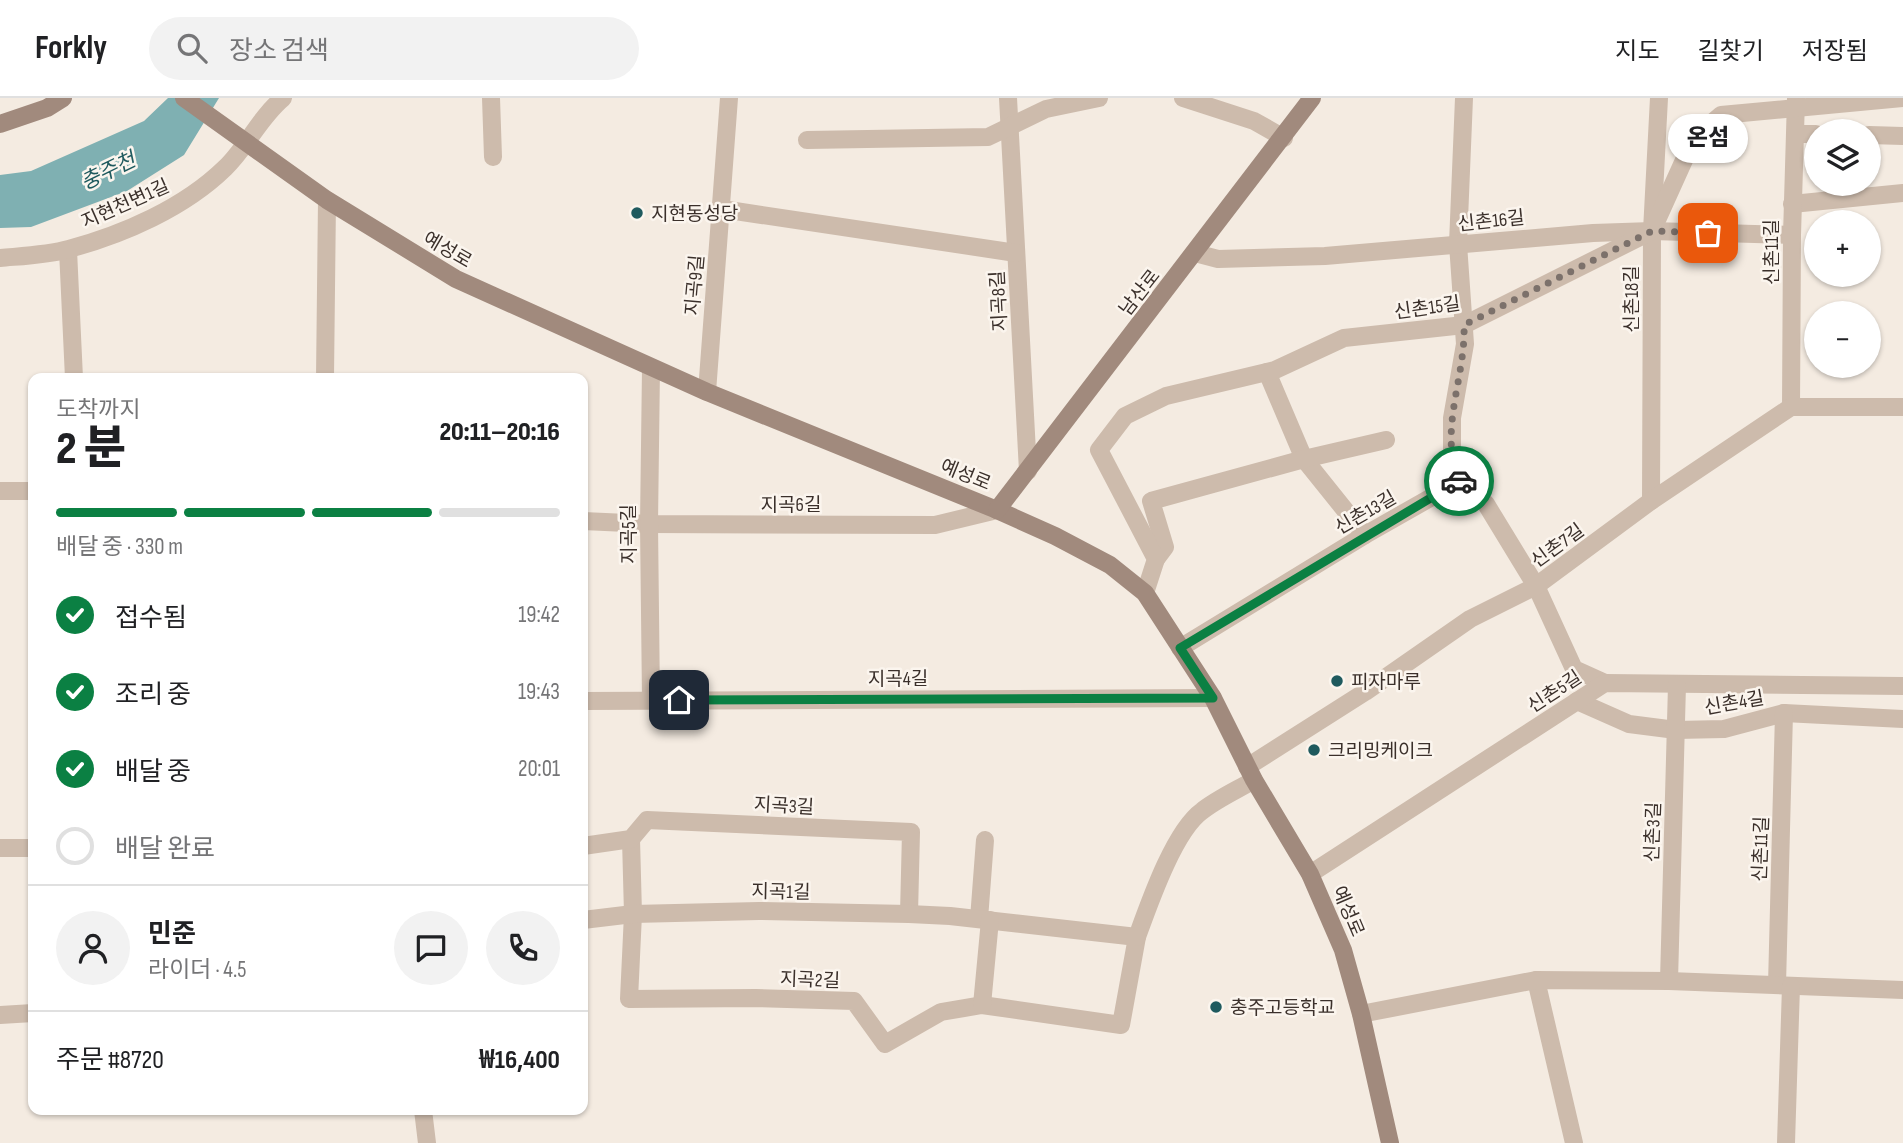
<!DOCTYPE html>
<html lang="ko">
<head>
<meta charset="utf-8">
<style>
  body { margin:0; font-family:"Sofia Sans Condensed","Noto Sans KR",sans-serif; background:#f2f2f2; color:#202124; height:100vh; display:flex; flex-direction:column; font-size:26px; white-space:nowrap }
  * { box-sizing:border-box; margin:0 }
  p { font-size:23px; color:#757577 }
  .icon { flex:none; width:38px; height:38px; fill:none; stroke:currentColor; stroke-width:2; stroke-linecap:round; stroke-linejoin:round }
  .map { position:relative; flex:1; overflow:hidden }
  .side { position:absolute; left:28px; top:275px; width:560px; height:742px; display:flex; flex-direction:column; background:#fff; border-radius:14px; box-shadow:0 2px 5px #0004 }
  .side>* { flex:none }
  .fabs { position:absolute; left:1804px; top:21px; display:grid; gap:14px }
  .fabs a { display:grid; place-items:center; width:77px; height:77px; border-radius:50%; background:#fff; box-shadow:0 2px 5px #0004; font-size:35px }
  .pin { position:absolute; display:grid; place-items:center; width:60px; height:60px; color:#fff; margin:-30px; border-radius:14px; box-shadow:0 4px 10px #0006 }
  .courier { position:absolute; display:grid; place-items:center; width:70px; height:70px; margin:-35px; border:5px solid #0b8043; border-radius:50%; background:#fff; color:#222; box-shadow:0 2px 9px #0007 }
  .bubble { position:absolute; height:49px; border-radius:24px; background:#fff; box-shadow:0 2px 5px #0004; font-size:23px; font-weight:800; line-height:49px; text-align:center }
  .headline em { font-style:normal; font-weight:800 }
  .headline div { display:flex; flex-direction:column-reverse }
  .headline { display:flex; align-items:center; justify-content:space-between; height:119px; padding:0 28px }
  h1 { font-size:46px; font-weight:800; line-height:52px }
  .bar { display:grid; grid-template-columns:repeat(4,1fr); gap:10px 7px; align-content:center; height:84px; padding:0 28px }
  .bar i { height:9px; border-radius:5px; background:#e0e0e0 }
  .bar .active { background:#0b8043 }
  .bar p { grid-column:span 4 }
  .line { display:flex; align-items:center; gap:18px; padding:0 28px; border-top:2px solid #e0e0e0 }
  .line div { flex:1 }
  .round { display:grid; place-items:center; flex:none; width:74px; height:74px; border-radius:37px; background:#f2f2f2 }
  ol { padding:0 28px; list-style:none }
  li { display:flex; align-items:center; gap:21px; height:77px }
  li p { margin-inline-start:auto }
  li .icon { padding:7px; border-radius:50%; background:#0b8043; color:#fff; stroke-width:4 }
  li:last-child { color:#757577 }
  li i { width:38px; height:38px; border:4px solid #e0e0e0; border-radius:50% }
  header { display:flex; align-items:center; gap:42px; box-sizing:border-box; height:98px; padding:0 35px; background:#fff; border-bottom:2px solid #e0e0e0 }
  header strong { font-size:33px }
  nav { display:flex; gap:38px; margin-inline-start:auto; font-size:24px }
  .search { width:490px; height:63px; background:#f2f2f2; display:flex; align-items:center; gap:18px; box-sizing:border-box; padding:0 24px; border-radius:38px; color:#757577; font-size:26px }
  .map>svg:first-child { display:block }
  .water { fill:#7fb0b2 }
  .lines { fill:none; stroke-linecap:round; stroke-linejoin:round }
  .street { stroke:#cdbbac; stroke-width:18 }
  .secondary { stroke:#a18a7d; stroke-width:18 }
  .done { stroke:#7c716b; stroke-width:7; stroke-dasharray:0 12.6 }
  .route { stroke:#0b8043; stroke-width:9 }
  .poi-dot { fill:#1f5a5e; stroke:#fbf5ee; stroke-width:2.5 }
  .labels { text-anchor:middle; stroke-width:5; stroke-linejoin:round; paint-order:stroke }
  .street-label { font-size:19px; fill:#3b302b; stroke:#fbf5ee }
  .poi-label { font-size:19px; fill:#3b302b; stroke:#fbf5ee; text-anchor:start }
  .water-label { font-size:21px; font-style:italic; fill:#1f5a5e; stroke:#fbf5ee }
</style>
</head>
<body>
<header>
<strong>Forkly</strong>
<div class="search"><svg class="icon" aria-label="search" viewBox="0 0 24 24"><circle cx="10" cy="10" r="6"/><path d="M15 15l6 6"/></svg>장소 검색</div>
<nav><a>지도</a><a>길찾기</a><a>저장됨</a></nav>
</header>
<div class="map">
<svg width="1903" height="1045" viewBox="0 0 1903 1045">
  <rect width="100%" height="100%" fill="#f4ebe1"/>
  <polygon class="water" points="168,0 219,0 184,57 127,93 31,129 0,130 0,77 31,73 144,23"/>
  <g class="lines">
    <g class="street">
      <polyline points="491,0 493,59"/>
      <polyline points="1008,0 1028,373"/>
      <polyline points="1183,0 1254,23 1284,40"/>
      <polyline points="1464,0 1458,146 1465,246 1452,320 1452,366 1460,383 1486,406 1536,488 1574,571 1605,585"/>
      <polyline points="1796,36 1816,36"/>
      <polyline points="1869,37 1903,38"/>
      <polyline points="807,42 988,39 1046,11 1099,0"/>
      <polyline points="1792,106 1903,95"/>
      <polyline points="722,111 1016,155"/>
      <polyline points="68,152 74,280"/>
      <polyline points="1195,155 1218,161 1325,158 1593,135 1652,133 1792,137"/>
      <path d="M0,160C22,158 48,157 69,151C124,136 184,110 225,70C247,49 259,20 283,0"/>
      <polyline points="1267,274 1304,361 1365,437"/>
      <polyline points="325,280 327,102"/>
      <polyline points="707,294 729,0"/>
      <polyline points="1791,309 1792,137 1796,1"/>
      <polyline points="0,393 33,393"/>
      <polyline points="1651,403 1652,133 1659,0"/>
      <polyline points="583,423 649,426 935,427 997,412"/>
      <polyline points="1156,461 1165,449 1151,403 1304,361 1386,342"/>
      <polyline points="1145,495 1156,461 1099,352 1125,318 1166,298 1275,272 1344,240 1464,227 1652,133 1694,40 1721,17 1903,0"/>
      <polyline points="1180,550 1365,437 1460,383"/>
      <polyline points="651,602 649,426 651,270"/>
      <polyline points="583,603 1213,600"/>
      <polyline points="1577,603 1629,626 1676,632 1724,631 1784,615 1903,621"/>
      <polyline points="1247,669 1365,594 1470,521 1536,488 1651,403 1791,309 1903,309"/>
      <polyline points="631,741 633,816 629,901 756,900 854,903 885,946 941,914 982,907 1121,927 1137,839"/>
      <polyline points="583,748 631,741 647,722 911,734 909,816"/>
      <polyline points="0,750 33,750"/>
      <polyline points="1310,776 1605,585 1903,588"/>
      <polyline points="979,821 985,742"/>
      <path d="M583,822L633,816L759,813L909,816L950,818L1137,839C1149,806 1174,733 1202,713C1217,701 1237,692 1254,682"/>
      <polyline points="1536,882 1574,1045"/>
      <polyline points="1669,883 1677,587"/>
      <polyline points="1777,887 1784,615"/>
      <polyline points="982,907 990,822"/>
      <polyline points="1361,916 1536,882 1669,883 1903,892"/>
      <polyline points="0,917 33,915"/>
      <polyline points="423,1012 427,1045"/>
      <polyline points="1786,1045 1791,888"/>
    </g>
    <g class="secondary">
      <polyline points="184,0 327,102 456,181 707,294 997,412 1055,438 1110,467 1145,495 1213,600 1254,682 1310,776 1343,852 1361,916 1390,1045"/>
      <polyline points="0,26 47,10 63,0"/>
      <polyline points="997,412 1312,0"/>
    </g>
  </g>
  <g class="lines">
    <path class="done" d="M1459,383C1438,332 1466,279 1464,227L1652,133L1708,135"/>
    <polyline class="route" points="679,602 1213,600 1180,550 1459,383"/>
  </g>
  <g class="poi-dot">
    <circle cx="637" cy="115" r="7"/>
    <circle cx="1337" cy="583" r="7"/>
    <circle cx="1314" cy="652" r="7"/>
    <circle cx="1216" cy="909" r="7"/>
  </g>
  <g class="labels">
    <g class="street-label">
      <text transform="translate(125 105) rotate(-24)" y="7">지현천변1길</text>
      <text transform="translate(1491 122) rotate(-6)" y="7">신촌16길</text>
      <text transform="translate(448 151) rotate(30)" y="7">예성로</text>
      <text transform="translate(1771 154) rotate(-90)" y="7">신촌11길</text>
      <text transform="translate(694 187) rotate(-85)" y="7">지곡9길</text>
      <text transform="translate(1139 194) rotate(-52)" y="7">남산로</text>
      <text transform="translate(1631 201) rotate(-90)" y="7">신촌18길</text>
      <text transform="translate(998 203) rotate(-93)" y="7">지곡8길</text>
      <text transform="translate(1427 209) rotate(-8)" y="7">신촌15길</text>
      <text transform="translate(966 376) rotate(22)" y="7">예성로</text>
      <text x="791" y="413">지곡6길</text>
      <text transform="translate(1365 414) rotate(-30)" y="7">신촌13길</text>
      <text transform="translate(628 436) rotate(-90)" y="7">지곡5길</text>
      <text transform="translate(1557 447) rotate(-36)" y="7">신촌7길</text>
      <text x="898" y="587">지곡4길</text>
      <text transform="translate(1554 593) rotate(-33)" y="7">신촌5길</text>
      <text transform="translate(1734 604) rotate(-10)" y="7">신촌4길</text>
      <text transform="translate(784 707) rotate(3)" y="7">지곡3길</text>
      <text transform="translate(1652 734) rotate(-88)" y="7">신촌3길</text>
      <text transform="translate(1760 751) rotate(-88)" y="7">신촌11길</text>
      <text transform="translate(781 793) rotate(1)" y="7">지곡1길</text>
      <text transform="translate(1349 813) rotate(67)" y="7">예성로</text>
      <text transform="translate(810 881) rotate(2)" y="7">지곡2길</text>
    </g>
    <g class="poi-label">
      <text x="651" y="122">지현동성당</text>
      <text x="1351" y="590">피자마루</text>
      <text x="1328" y="659">크리밍케이크</text>
      <text x="1230" y="916">충주고등학교</text>
    </g>
    <g class="water-label">
      <text transform="translate(108 73) rotate(-26)" y="7">충주천</text>
    </g>
  </g>
</svg>
<div class="fabs">
<a><svg class="icon" aria-label="layers" viewBox="0 0 24 24"><path d="M12 4l9 5-9 5-9-5zM3 14l9 5 9-5"/></svg></a>
<a>+</a>
<a>−</a>
</div>
<div class="pin" style="left:1708px;top:135px;background:#ea580c"><svg class="icon" aria-label="bag" viewBox="0 0 24 24"><path d="M5 8h14l-1 12H6zM9 8a3 3 0 0 1 6 0"/></svg></div>
<div class="pin" style="left:679px;top:602px;background:#1f2937"><svg class="icon" aria-label="home" viewBox="0 0 24 24"><path d="M3 11l9-7 9 7M6 9v11h12V9"/></svg></div>
<div class="courier" style="left:1459px;top:383px"><svg class="icon" aria-label="car" viewBox="0 0 24 24"><path d="M5 17H2v-5l4-1 3-4h7l3 4 3 1v5h-3M9 17h6M6 11h13"/><circle cx="7" cy="17" r="2"/><circle cx="17" cy="17" r="2"/></svg></div>
<div class="bubble" style="left:1668px;top:16px;width:80px">온섬</div>
<section class="side">
<div class="headline"><div><h1>2 분</h1><p>도착까지</p></div><em>20:11–20:16</em></div>
<div class="bar"><i class="active"></i><i class="active"></i><i class="active"></i><i></i><p>배달 중 · 330 m</p></div>
<ol>
<li><svg class="icon" aria-label="check" viewBox="0 0 24 24"><path d="M5 12l5 5 9-10"/></svg>접수됨<p>19:42</p></li>
<li><svg class="icon" aria-label="check" viewBox="0 0 24 24"><path d="M5 12l5 5 9-10"/></svg>조리 중<p>19:43</p></li>
<li><svg class="icon" aria-label="check" viewBox="0 0 24 24"><path d="M5 12l5 5 9-10"/></svg>배달 중<p>20:01</p></li>
<li><i></i>배달 완료</li>
</ol>
<div class="line" style="height:126px"><a class="round"><svg class="icon" aria-label="person" viewBox="0 0 24 24"><circle cx="12" cy="8" r="4"/><path d="M4 21q1-7 8-7t8 7"/></svg></a><div><b>민준</b><p>라이더 · 4.5</p></div><a class="round"><svg class="icon" aria-label="chat" viewBox="0 0 24 24"><path d="M4 5h16v11H9l-5 4z"/></svg></a><a class="round"><svg class="icon" aria-label="phone" viewBox="0 0 24 24"><path d="M5 4h4l2 5-3 2q2 4 5 5l2-3 5 2v4C11 20 4 13 5 4z"/></svg></a></div>
<div class="line" style="height:91px"><div>주문 #8720</div><b>₩16,400</b></div>
</section>
</div>
</body>
</html>
